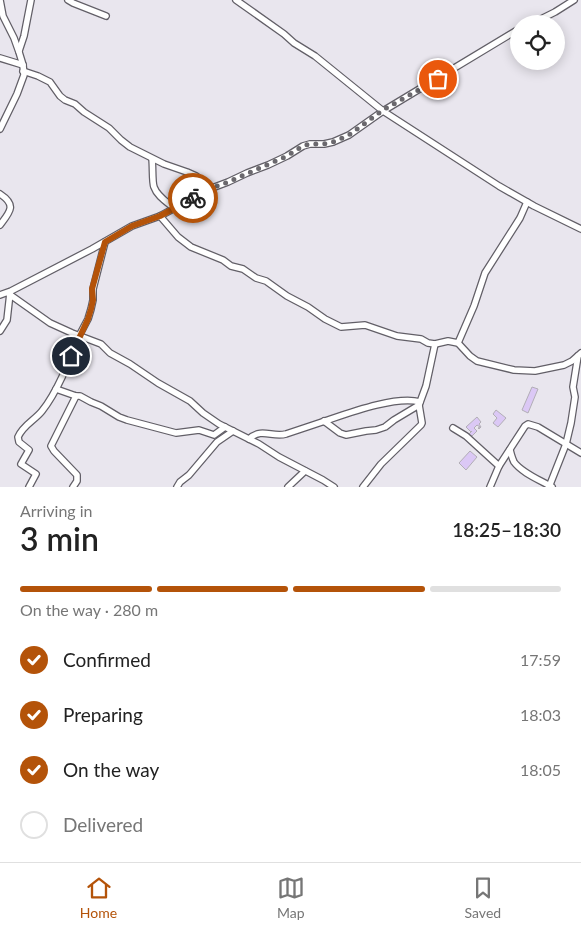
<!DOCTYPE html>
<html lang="en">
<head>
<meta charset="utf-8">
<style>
  body { margin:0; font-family:Lato,sans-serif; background:#f2f2f2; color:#222; height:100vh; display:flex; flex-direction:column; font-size:19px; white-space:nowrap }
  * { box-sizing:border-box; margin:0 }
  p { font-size:16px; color:#767676 }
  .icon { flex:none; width:28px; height:28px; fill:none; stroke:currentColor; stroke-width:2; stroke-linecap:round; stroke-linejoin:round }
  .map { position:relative; height:487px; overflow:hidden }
  .panel { display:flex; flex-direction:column; background:#fff; flex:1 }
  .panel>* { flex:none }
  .controls { position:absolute; left:510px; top:15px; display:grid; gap:10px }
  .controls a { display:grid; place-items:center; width:55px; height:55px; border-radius:50%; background:#fff; box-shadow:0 2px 12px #0003; font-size:25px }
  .pin { position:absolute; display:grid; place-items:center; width:42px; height:42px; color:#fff; margin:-21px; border:2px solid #fff; border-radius:50%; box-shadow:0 1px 5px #0007 }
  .courier { position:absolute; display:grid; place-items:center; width:50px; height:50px; margin:-25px; border:4px solid #b45309; border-radius:50%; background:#fff; color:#222; box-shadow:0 1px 6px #0007 }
  .head em { font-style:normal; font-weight:600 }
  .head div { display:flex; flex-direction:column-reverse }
  .head { display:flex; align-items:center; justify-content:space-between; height:85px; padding:0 20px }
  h1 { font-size:32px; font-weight:600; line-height:38px }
  .bar { display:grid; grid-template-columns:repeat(4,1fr); gap:8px 5px; align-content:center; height:60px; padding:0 20px }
  .bar i { height:6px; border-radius:4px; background:#e0e0e0 }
  .bar .current { background:#b45309 }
  .bar p { grid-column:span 4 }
  ol { padding:0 20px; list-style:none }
  li { display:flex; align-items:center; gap:15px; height:55px }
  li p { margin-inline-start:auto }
  li .icon { padding:5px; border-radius:50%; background:#b45309; color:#fff; stroke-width:4 }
  li:last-child { color:#767676 }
  li i { width:28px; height:28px; border:2px solid #e0e0e0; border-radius:50% }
  .menu { display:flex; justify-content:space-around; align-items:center; height:70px; border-top:1px solid #e0e0e0; background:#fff; font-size:14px; color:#767676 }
  .menu a { display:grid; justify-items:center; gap:2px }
  .menu .current { color:#b45309 }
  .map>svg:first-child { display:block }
  .building { fill:#dbc8f5; stroke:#b2aeb6 }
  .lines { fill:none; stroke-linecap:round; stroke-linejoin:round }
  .minor-casing { stroke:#625f67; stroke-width:8 }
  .minor { stroke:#fff; stroke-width:5.5 }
  .done { stroke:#6b696e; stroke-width:5; stroke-dasharray:0 9 }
  .route { stroke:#b45309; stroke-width:6 }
</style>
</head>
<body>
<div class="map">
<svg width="581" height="487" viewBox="0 0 581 487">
  <rect width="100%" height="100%" fill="#e9e6ee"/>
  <g class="building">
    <polygon points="532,387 538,389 528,413 522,410"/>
    <polygon points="496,410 506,418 498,427 493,423 497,418 493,414"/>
    <polygon points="477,417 481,422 479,424 481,427 479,429 478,428 480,427 477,425 474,428 477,431 472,436 469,434 472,431 471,432 466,427"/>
    <polygon points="470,451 477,457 466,470 459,463"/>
  </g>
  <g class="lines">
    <defs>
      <g id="minor">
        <polyline points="0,0 3,16 14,38 19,52 23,65 24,75 17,94 0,129"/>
        <polyline points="68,0 73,3 106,16"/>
        <polyline points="236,0 284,34 294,43 315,56 383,111 499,186 534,206 581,229"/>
        <polyline points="531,24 555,12 574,0"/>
        <polyline points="19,51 24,36 31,0"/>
        <polyline points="0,58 23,65"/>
        <polyline points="23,71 38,76 50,82 60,96 65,100 75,104 84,112 109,128 121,140 130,147 164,164 187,172 196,176 212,188"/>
        <path d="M152,159C153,167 152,182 154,187C157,196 167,202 174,208"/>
        <path d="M0,194C17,205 10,212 0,225"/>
        <polyline points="160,216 178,237 191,247 223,260 231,266 243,269 256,278 266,281 287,296 308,307 325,319 341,327 365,325 397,336 421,339 428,343 435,344 448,341 458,343 470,356 477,361 514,370 535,371 564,365 572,361 581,353"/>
        <polyline points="9,294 50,323 72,333 101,344 110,353 130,364 158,383 190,401 203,413 219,424 259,444 279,457 323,480 334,487"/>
        <polyline points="0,295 11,291 92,249 132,226 160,216 212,188 228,182 247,173 268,165 287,156 303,146 310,144 324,144 333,142 349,135 383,111 519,29"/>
        <polyline points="0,331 7,320 10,293"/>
        <polyline points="458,343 474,306 485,273 520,218 527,202"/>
        <polyline points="56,389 76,396 80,396 91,402 101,406 119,417 127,420 176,433 199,430 214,435 225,427"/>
        <polyline points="324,421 340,433 346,435 366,431 376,430 385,427 394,420 419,405"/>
        <polyline points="453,428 466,436 499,466 525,426 528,424 538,427 581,453"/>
        <path d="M249,439C262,427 272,438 286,434C298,430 310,426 322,422C346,414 396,395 420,402"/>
        <path d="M510,450C511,454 512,458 514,462C522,473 540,480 552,487"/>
        <path d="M29,487L36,474L21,464L29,450L19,442L18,437C23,425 35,420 42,411C58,391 70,359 79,336L88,319L91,309L93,300V289L105,242"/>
        <polyline points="73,487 77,481 77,475 54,451 51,446 76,396"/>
        <polyline points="177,487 180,482 189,475 217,442 233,431"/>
        <polyline points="288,487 305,471"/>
        <polyline points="363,487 381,464 421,425 422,423 419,405 426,386 435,344"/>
        <polyline points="490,487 499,466"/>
        <polyline points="549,487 566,444 571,423 575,397 573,387 578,356"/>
      </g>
    </defs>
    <use href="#minor" class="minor-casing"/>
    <use href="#minor" class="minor"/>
  </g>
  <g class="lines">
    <polyline class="done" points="193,198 212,188 228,182 287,156 303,146 310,144 324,144 333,142 349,135 383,110 438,79"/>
    <polyline class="route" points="71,356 88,319 91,309 93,300 92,289 105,242 132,226 160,216 193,198"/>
  </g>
</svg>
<div class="controls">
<a><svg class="icon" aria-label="locate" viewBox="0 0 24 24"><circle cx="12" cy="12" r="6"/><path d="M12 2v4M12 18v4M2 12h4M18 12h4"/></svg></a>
</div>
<div class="pin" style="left:438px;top:79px;background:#ea580c"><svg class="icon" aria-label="bag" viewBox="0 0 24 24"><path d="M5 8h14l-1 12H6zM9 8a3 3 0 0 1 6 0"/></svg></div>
<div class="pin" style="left:71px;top:356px;background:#1f2937"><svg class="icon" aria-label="home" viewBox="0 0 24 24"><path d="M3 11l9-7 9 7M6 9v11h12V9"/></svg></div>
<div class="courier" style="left:193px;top:198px"><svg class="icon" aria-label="bike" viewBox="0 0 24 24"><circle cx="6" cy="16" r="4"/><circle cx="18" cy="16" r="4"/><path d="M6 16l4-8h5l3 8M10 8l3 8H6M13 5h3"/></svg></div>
</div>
<section class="panel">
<div class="head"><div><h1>3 min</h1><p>Arriving in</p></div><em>18:25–18:30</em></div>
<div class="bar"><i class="current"></i><i class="current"></i><i class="current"></i><i></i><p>On the way · 280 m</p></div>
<ol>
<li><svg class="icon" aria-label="check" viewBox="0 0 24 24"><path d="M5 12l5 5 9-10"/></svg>Confirmed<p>17:59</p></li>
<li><svg class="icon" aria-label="check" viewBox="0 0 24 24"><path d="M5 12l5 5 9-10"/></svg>Preparing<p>18:03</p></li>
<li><svg class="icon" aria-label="check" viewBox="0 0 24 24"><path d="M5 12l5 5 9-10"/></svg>On the way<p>18:05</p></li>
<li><i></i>Delivered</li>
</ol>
</section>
<nav class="menu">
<a class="current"><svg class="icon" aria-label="home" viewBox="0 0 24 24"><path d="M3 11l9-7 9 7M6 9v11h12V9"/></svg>Home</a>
<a><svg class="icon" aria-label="map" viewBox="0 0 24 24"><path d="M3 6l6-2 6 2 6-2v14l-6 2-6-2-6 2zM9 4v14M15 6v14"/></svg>Map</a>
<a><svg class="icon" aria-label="saved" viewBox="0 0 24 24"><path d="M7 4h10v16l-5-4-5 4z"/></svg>Saved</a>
</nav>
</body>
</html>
